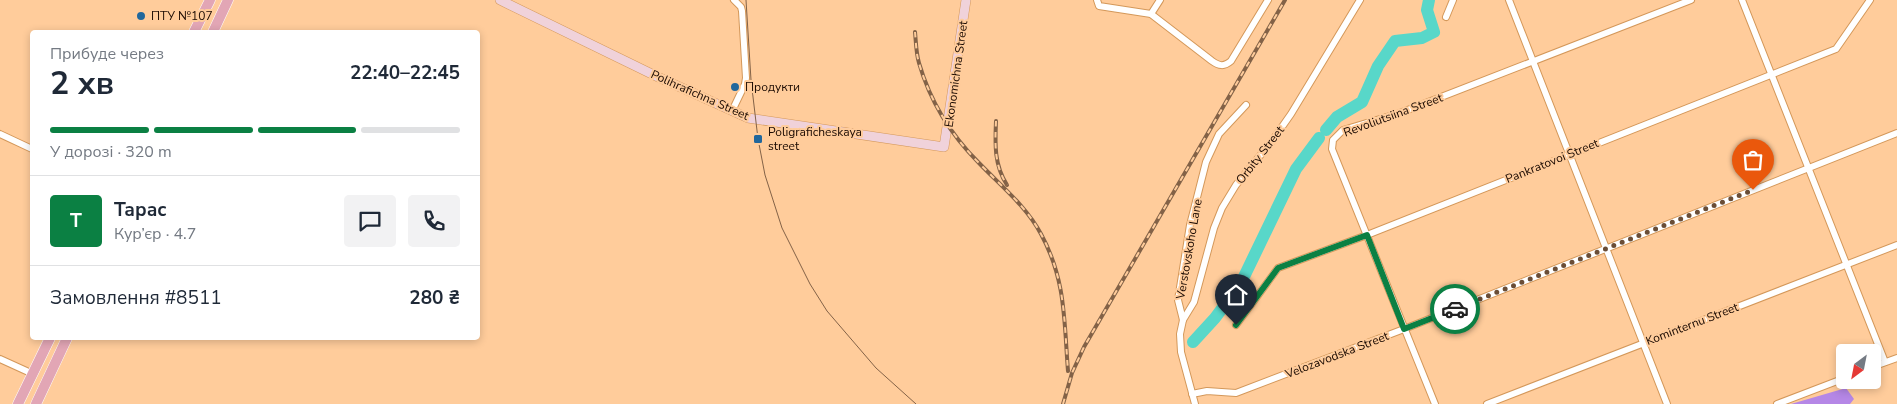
<!DOCTYPE html>
<html lang="uk">
<head>
<meta charset="utf-8">
<style>
  body { margin:0; font-family:"Nunito Sans",sans-serif; background:#f2f2f3; color:#1f2937; height:100vh; display:flex; flex-direction:column; font-size:19px; white-space:nowrap }
  * { box-sizing:border-box; margin:0 }
  p { font-size:16px; color:#747a83 }
  .icon { flex:none; width:28px; height:28px; fill:none; stroke:currentColor; stroke-width:2; stroke-linecap:round; stroke-linejoin:round }
  .map { position:relative; flex:1; overflow:hidden }
  .side { position:absolute; left:30px; top:30px; width:450px; height:310px; display:flex; flex-direction:column; background:#fff; border-radius:5px; box-shadow:0 2px 8px #0003 }
  .side>* { flex:none }
  .needle { width:32px; rotate:212deg }
  .tools { position:absolute; left:1836px; top:344px; display:grid; gap:10px }
  .tools a { display:grid; place-items:center; width:45px; height:45px; border-radius:5px; background:#fff; box-shadow:0 2px 8px #0003; font-size:25px }
  .pin { position:absolute; display:grid; place-items:center; width:42px; height:42px; color:#fff; margin:-51px -21px; border-radius:50% 50% 50% 0; rotate:-45deg; box-shadow:0 0 5px #0007 }
  .pin .icon { rotate:45deg }
  .courier { position:absolute; display:grid; place-items:center; width:50px; height:50px; margin:-25px; border:4px solid #0b8043; border-radius:50%; background:#fff; color:#222; box-shadow:0 1px 6px #0007 }
  .overview em { font-style:normal; font-weight:700 }
  .overview div { display:flex; flex-direction:column-reverse }
  .overview { display:flex; align-items:center; justify-content:space-between; height:85px; padding:0 20px }
  h1 { font-size:32px; font-weight:700; line-height:38px }
  .bar { display:grid; grid-template-columns:repeat(4,1fr); gap:8px 5px; align-content:center; height:60px; padding:0 20px }
  .bar i { height:6px; border-radius:4px; background:#e0e1e3 }
  .bar .on { background:#0b8043 }
  .bar p { grid-column:span 4 }
  .line { display:flex; align-items:center; gap:12px; padding:0 20px; border-top:1px solid #e0e1e3 }
  .line div { flex:1 }
  .round { display:grid; place-items:center; flex:none; width:52px; height:52px; border-radius:5px; background:#f2f2f3 }
  .map>svg:first-child { display:block }
  .forest { fill:#b587e6 }
  .lines { fill:none; stroke-linecap:round; stroke-linejoin:round }
  .river { stroke:#58d7c9; stroke-width:12 }
  .street-casing { stroke:#d4985a; stroke-width:8 }
  .secondary-casing { stroke:#d4985a; stroke-width:10 }
  .primary-casing { stroke:#fff; stroke-width:11 }
  .street { stroke:#fff; stroke-width:6 }
  .secondary { stroke:#f0d2da; stroke-width:9 }
  .primary { stroke:#e2a6b5; stroke-width:10 }
  .tram { stroke:#836247; stroke-width:1 }
  .rail-casing { stroke:#836247; stroke-width:4 }
  .rail { stroke:#ffcc9b; stroke-width:2; stroke-dasharray:5.5; stroke-linecap:butt }
  .done { stroke:#6a4d36; stroke-width:5; stroke-dasharray:0 9 }
  .route { stroke:#0b8043; stroke-width:6 }
  .poi-dot { fill:#21679c; stroke:#ffcc9b; stroke-width:2 }
  .labels { text-anchor:middle; stroke-width:4; stroke-linejoin:round; paint-order:stroke }
  .poi-label { font-size:12px; fill:#1a0900; stroke:#ffcc9b; text-anchor:start }
  .street-label { font-size:12px; fill:#1a0900; stroke:#ffcc9b }
</style>
</head>
<body>
<div class="map">
<svg width="1897" height="404" viewBox="0 0 1897 404">
  <rect width="100%" height="100%" fill="#ffcc9b"/>
  <polygon class="forest" points="1846,388 1854,399 1850,404 1791,404"/>
  <g class="lines">
    <g class="river">
      <polyline points="1326,130 1337,117 1362,102 1378,66 1395,41 1422,38 1434,32 1427,10 1429,0"/>
      <polyline points="1193,342 1215,318 1241,283 1296,169 1319,138"/>
    </g>
    <defs>
      <g id="street">
        <path d="M1097,0L1099,6L1151,14L1212,61C1219,66 1224,67 1231,61L1268,0"/>
        <polyline points="1509,0 1667,404"/>
        <polyline points="1742,0 1885,362"/>
        <polyline points="1151,14 1160,0"/>
        <polyline points="1446,17 1453,0"/>
        <polyline points="732,111 745,84 746,78 742,11 741,7 734,0"/>
        <polyline points="0,134 32,149"/>
        <polyline points="1183,320 1194,302 1214,228 1222,208 1236,185 1272,141 1291,114 1360,0"/>
        <polyline points="1236,325 1278,268 1367,235 1836,49 1870,0"/>
        <polyline points="0,359 33,374"/>
        <polyline points="1872,367 1897,358"/>
        <polyline points="1192,394 1207,391 1236,393 1404,329 1897,133"/>
        <polyline points="1195,404 1181,352 1180,334 1183,320 1178,300 1190,225 1206,162 1219,134 1246,105"/>
        <polyline points="1435,404 1332,149 1333,140 1343,130 1400,113 1691,0"/>
        <polyline points="1487,404 1897,245"/>
        <polyline points="1777,404 1845,378"/>
      </g>
      <polyline id="secondary" points="500,0 658,77 748,118 944,147 966,0"/>
      <g id="primary">
        <polyline points="194,32 210,0"/>
        <polyline points="213,32 228,0"/>
        <polyline points="18,404 50,338"/>
        <polyline points="36,404 67,338"/>
      </g>
    </defs>
    <use href="#street" class="street-casing"/>
    <use href="#secondary" class="secondary-casing"/>
    <use href="#primary" class="primary-casing"/>
    <use href="#street" class="street"/>
    <use href="#secondary" class="secondary"/>
    <use href="#primary" class="primary"/>
    <polyline class="tram" points="746,0 751,80 758,139 765,175 782,228 810,284 827,311 876,368 916,404"/>
    <defs>
      <g id="rail">
        <path d="M915,32C916,42 916,53 919,63C930,101 951,135 979,163C1001,186 1026,206 1041,234C1066,280 1064,321 1068,371"/>
        <path d="M996,121C995,144 994,165 1007,185"/>
        <polyline points="1063,404 1072,373 1084,347 1285,0"/>
      </g>
    </defs>
    <use href="#rail" class="rail-casing"/>
    <use href="#rail" class="rail"/>
  </g>
  <g class="lines">
    <polyline class="done" points="1455,309 1753,190"/>
    <polyline class="route" points="1236,325 1278,268 1367,235 1404,329 1455,309"/>
  </g>
  <g class="poi-dot">
    <circle cx="141" cy="16" r="5"/>
    <circle cx="735" cy="87" r="5"/>
    <rect x="753" y="134" width="10" height="10" rx="2.5"/>
  </g>
  <g class="labels">
    <g class="poi-label">
      <text x="151" y="20">ПТУ №107</text>
      <text x="745" y="91">Продукти</text>
      <text x="768" y="136">Poligraficheskaya<tspan x="768" dy="14">street</tspan></text>
    </g>
    <g class="street-label">
      <text transform="translate(956 74) rotate(-82)" y="4">Ekonomichna Street</text>
      <text transform="translate(700 95) rotate(24)" y="4">Polihrafichna Street</text>
      <text transform="translate(1393 115) rotate(-20)" y="4">Revoliutsiina Street</text>
      <text transform="translate(1260 155) rotate(-52)" y="4">Orbity Street</text>
      <text transform="translate(1552 161) rotate(-22)" y="4">Pankratovoi Street</text>
      <text transform="translate(1189 249) rotate(-80)" y="4">Verstovskoho Lane</text>
      <text transform="translate(1692 324) rotate(-21)" y="4">Kominternu Street</text>
      <text transform="translate(1337 355) rotate(-21)" y="4">Velozavodska Street</text>
    </g>
  </g>
</svg>
<div class="tools">
<a><svg class="needle" viewBox="-14 -14 28 28"><path d="M0-13l5 13h-10z" fill="#e53935"/><path d="M0 13l5-13h-10z" fill="#747a83"/></svg></a>
</div>
<div class="pin" style="left:1753px;top:190px;background:#ea580c"><svg class="icon" aria-label="bag" viewBox="0 0 24 24"><path d="M5 8h14l-1 12H6zM9 8a3 3 0 0 1 6 0"/></svg></div>
<div class="pin" style="left:1236px;top:325px;background:#1f2937"><svg class="icon" aria-label="home" viewBox="0 0 24 24"><path d="M3 11l9-7 9 7M6 9v11h12V9"/></svg></div>
<div class="courier" style="left:1455px;top:309px"><svg class="icon" aria-label="car" viewBox="0 0 24 24"><path d="M5 17H2v-5l4-1 3-4h7l3 4 3 1v5h-3M9 17h6M6 11h13"/><circle cx="7" cy="17" r="2"/><circle cx="17" cy="17" r="2"/></svg></div>
<section class="side">
<div class="overview"><div><h1>2 хв</h1><p>Прибуде через</p></div><em>22:40–22:45</em></div>
<div class="bar"><i class="on"></i><i class="on"></i><i class="on"></i><i></i><p>У дорозі · 320 m</p></div>
<div class="line" style="height:90px"><b class="round" style="background:#0b8043;color:#fff">Т</b><div><b>Тарас</b><p>Кур’єр · 4.7</p></div><a class="round"><svg class="icon" aria-label="chat" viewBox="0 0 24 24"><path d="M4 5h16v11H9l-5 4z"/></svg></a><a class="round"><svg class="icon" aria-label="phone" viewBox="0 0 24 24"><path d="M5 4h4l2 5-3 2q2 4 5 5l2-3 5 2v4C11 20 4 13 5 4z"/></svg></a></div>
<div class="line" style="height:65px"><div>Замовлення #8511</div><b>280 ₴</b></div>
</section>
</div>
</body>
</html>
